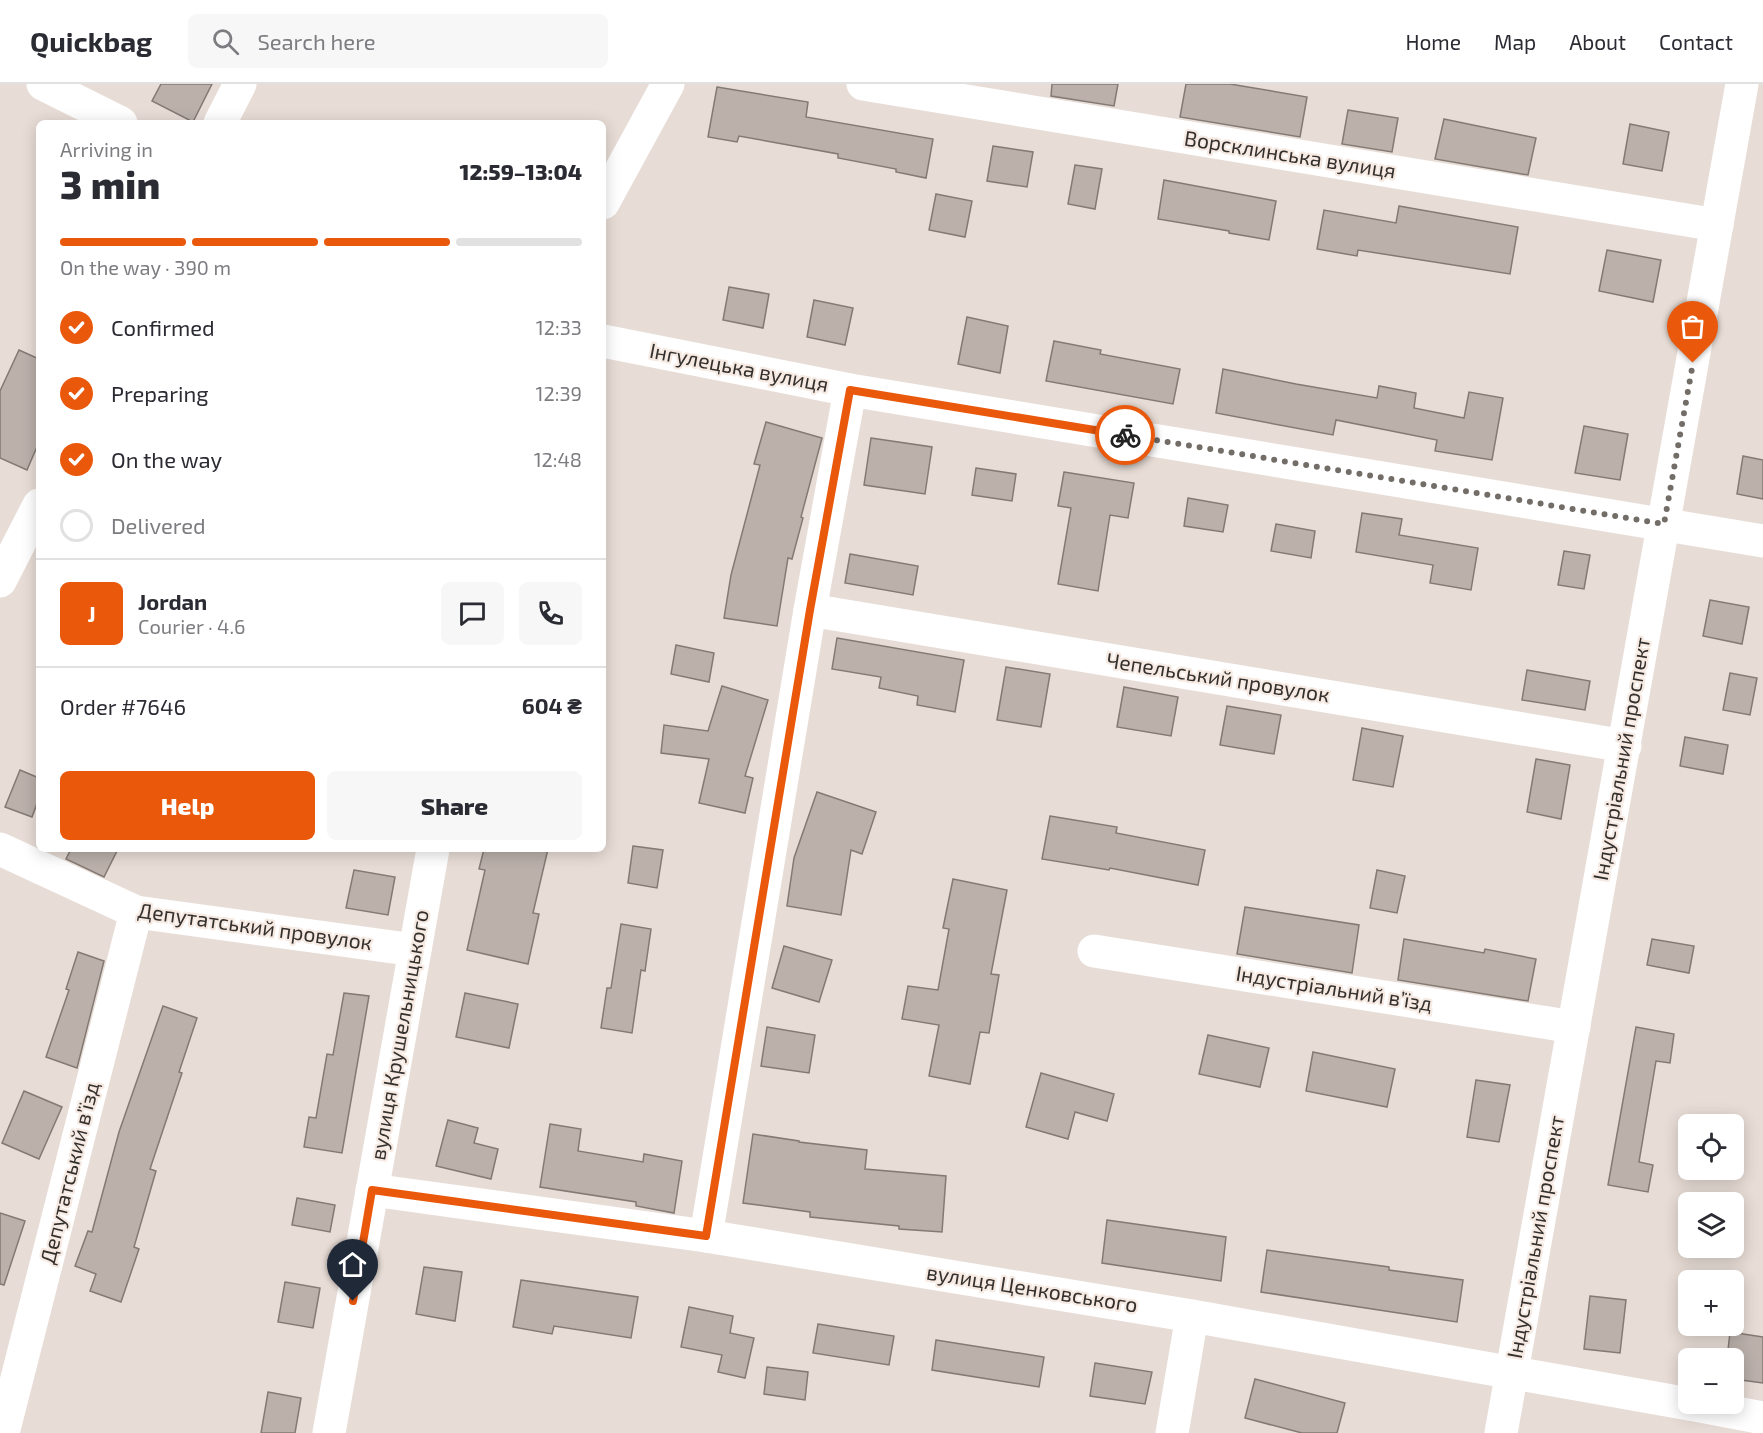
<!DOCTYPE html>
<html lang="en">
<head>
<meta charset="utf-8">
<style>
  body { margin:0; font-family:"Exo 2",sans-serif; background:#f7f7f7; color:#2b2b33; height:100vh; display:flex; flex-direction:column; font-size:22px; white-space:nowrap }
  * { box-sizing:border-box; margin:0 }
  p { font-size:20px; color:#7c7c81 }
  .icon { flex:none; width:33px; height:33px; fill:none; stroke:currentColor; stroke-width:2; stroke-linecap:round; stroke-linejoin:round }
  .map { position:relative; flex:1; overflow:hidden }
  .side { position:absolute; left:36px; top:36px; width:570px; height:732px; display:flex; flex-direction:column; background:#fff; border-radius:9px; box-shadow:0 3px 15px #0003 }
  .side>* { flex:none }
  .fabs { position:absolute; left:1678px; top:1030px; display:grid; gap:12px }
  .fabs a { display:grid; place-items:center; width:66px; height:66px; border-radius:9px; background:#fff; box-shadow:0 3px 15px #0003; font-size:30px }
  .pin { position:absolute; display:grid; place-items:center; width:51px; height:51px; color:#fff; margin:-62px -26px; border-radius:50% 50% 50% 0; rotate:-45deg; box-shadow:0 0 6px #0007 }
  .pin .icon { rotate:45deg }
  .courier { position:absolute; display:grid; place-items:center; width:60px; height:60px; margin:-30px; border:4px solid #ea580c; border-radius:50%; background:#fff; color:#222; box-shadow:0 2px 8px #0007 }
  .head em { font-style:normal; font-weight:800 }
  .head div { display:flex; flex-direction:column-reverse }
  .head { display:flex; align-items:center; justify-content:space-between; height:102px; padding:0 24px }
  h1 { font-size:39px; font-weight:800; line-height:45px }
  .bar { display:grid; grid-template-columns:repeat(4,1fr); gap:9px 6px; align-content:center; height:72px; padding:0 24px }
  .bar i { height:8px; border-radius:4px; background:#e1e1e2 }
  .bar .selected { background:#ea580c }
  .bar p { grid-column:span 4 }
  .line { display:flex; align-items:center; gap:15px; padding:0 24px; border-top:2px solid #e1e1e2 }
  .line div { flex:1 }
  .round { display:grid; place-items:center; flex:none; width:63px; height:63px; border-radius:9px; background:#f7f7f7 }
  ol { padding:0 24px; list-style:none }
  li { display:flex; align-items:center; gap:18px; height:66px }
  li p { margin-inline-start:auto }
  li .icon { padding:6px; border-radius:50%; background:#ea580c; color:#fff; stroke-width:4 }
  li:last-child { color:#7c7c81 }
  li i { width:33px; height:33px; border:3px solid #e1e1e2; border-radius:50% }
  .action { display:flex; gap:12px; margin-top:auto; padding:12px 24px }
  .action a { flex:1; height:69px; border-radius:9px; background:#ea580c; color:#fff; font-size:24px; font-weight:800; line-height:69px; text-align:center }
  .action a+a { background:#f7f7f7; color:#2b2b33 }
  header { display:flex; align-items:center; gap:36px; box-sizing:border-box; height:84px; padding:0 30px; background:#fff; border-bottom:2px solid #e1e1e2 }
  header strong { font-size:28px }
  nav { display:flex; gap:33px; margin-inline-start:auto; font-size:21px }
  .search { width:420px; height:54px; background:#f7f7f7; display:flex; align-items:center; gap:15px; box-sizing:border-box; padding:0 21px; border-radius:9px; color:#7c7c81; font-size:22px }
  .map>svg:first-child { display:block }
  .building { fill:#bbb0aa; stroke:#847a74; stroke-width:1.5 }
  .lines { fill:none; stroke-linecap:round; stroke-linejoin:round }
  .minor { stroke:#fff; stroke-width:33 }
  .done { stroke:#736d68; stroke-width:6; stroke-dasharray:0 10.8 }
  .route { stroke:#ea580c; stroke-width:8 }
  .labels { text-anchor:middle; stroke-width:4.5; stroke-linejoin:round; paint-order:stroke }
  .street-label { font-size:21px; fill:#34302d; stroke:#f6eae3 }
</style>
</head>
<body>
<header>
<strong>Quickbag</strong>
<div class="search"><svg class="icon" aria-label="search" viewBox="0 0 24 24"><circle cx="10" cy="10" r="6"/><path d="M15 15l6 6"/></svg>Search here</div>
<nav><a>Home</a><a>Map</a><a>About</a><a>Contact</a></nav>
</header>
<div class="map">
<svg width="1763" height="1349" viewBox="0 0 1763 1349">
  <rect width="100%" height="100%" fill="#e8ddd6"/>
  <g class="building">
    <polygon points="161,0 212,0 193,38 152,17"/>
    <polygon points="1052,0 1118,0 1114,22 1051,12"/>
    <polygon points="1186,0 1230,0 1307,13 1300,53 1180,33"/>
    <polygon points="717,3 808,18 806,33 933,55 926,94 896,88 896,85 838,74 838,70 739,52 737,58 708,53"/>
    <polygon points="1348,26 1398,34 1392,68 1342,60"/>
    <polygon points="1444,35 1536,54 1528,91 1435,75"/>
    <polygon points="1630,40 1669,48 1662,87 1623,80"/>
    <polygon points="993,62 1033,68 1027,103 987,97"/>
    <polygon points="1075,81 1102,85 1095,125 1068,120"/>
    <polygon points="1164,96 1276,117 1269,156 1229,149 1229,147 1158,135"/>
    <polygon points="936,110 972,117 965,153 929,146"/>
    <polygon points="1399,122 1518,143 1510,190 1358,166 1357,172 1317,165 1324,126 1396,139"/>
    <polygon points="1607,166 1661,176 1653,218 1599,207"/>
    <polygon points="729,203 769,210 763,244 723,236"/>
    <polygon points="814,216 853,224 845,261 807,253"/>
    <polygon points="967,233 1008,242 1000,289 958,280"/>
    <polygon points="1054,257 1101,266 1100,270 1180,285 1173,320 1046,297"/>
    <polygon points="19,266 39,275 39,358 27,386 0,374 0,307"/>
    <polygon points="1223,285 1296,300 1377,314 1379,302 1416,309 1414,324 1464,334 1469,308 1503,314 1492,376 1435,367 1437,356 1336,336 1333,351 1216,329"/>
    <polygon points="766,338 822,354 801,433 803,434 792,475 788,474 777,542 724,534 731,491 760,381 754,380"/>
    <polygon points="1584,342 1628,350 1620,396 1575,389"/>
    <polygon points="871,354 932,363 925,410 864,401"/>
    <polygon points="1743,372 1763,376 1763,415 1737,410"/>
    <polygon points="976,384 1016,390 1012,417 972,411"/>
    <polygon points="1064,388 1134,399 1128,434 1110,431 1098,507 1058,500 1071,424 1058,422"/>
    <polygon points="1188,414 1228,421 1223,448 1184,442"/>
    <polygon points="1362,429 1402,435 1399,451 1478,464 1471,506 1430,499 1433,481 1356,468"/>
    <polygon points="1276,440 1315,447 1311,474 1271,467"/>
    <polygon points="1564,467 1590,471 1584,505 1558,501"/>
    <polygon points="850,470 918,482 913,511 845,499"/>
    <polygon points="1710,516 1749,523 1742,560 1703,552"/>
    <polygon points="837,554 964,576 955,628 917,621 918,612 879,604 881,593 832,585"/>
    <polygon points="676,561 714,569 709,598 671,590"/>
    <polygon points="1006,583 1050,590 1041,643 997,636"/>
    <polygon points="1527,586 1590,597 1585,626 1522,616"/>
    <polygon points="1730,589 1757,594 1750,631 1723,626"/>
    <polygon points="722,602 768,616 745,692 753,694 745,729 699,719 709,675 661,669 664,641 708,647"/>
    <polygon points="1124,603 1178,613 1171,652 1117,643"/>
    <polygon points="1227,622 1281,631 1274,670 1220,661"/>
    <polygon points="1362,644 1403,652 1393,703 1353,696"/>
    <polygon points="1685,653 1728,661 1723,690 1680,682"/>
    <polygon points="1536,675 1570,681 1561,735 1527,728"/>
    <polygon points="20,686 39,694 39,714 32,733 5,723"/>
    <polygon points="817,708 876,728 862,770 851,766 841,831 787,822 794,774"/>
    <polygon points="1050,732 1117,743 1116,749 1205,766 1198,801 1110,784 1109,786 1042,775"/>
    <polygon points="633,762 663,766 657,804 628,799"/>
    <polygon points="71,765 118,765 104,793 66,775"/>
    <polygon points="484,765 548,765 533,829 539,830 528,880 467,866 485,786 479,785"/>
    <polygon points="354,786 395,793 388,831 346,824"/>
    <polygon points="1377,786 1405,792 1397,829 1370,824"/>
    <polygon points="953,795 1007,806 991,890 999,891 989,949 980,948 970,1000 929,992 939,941 902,935 908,902 938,906 949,845 943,844"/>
    <polygon points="1245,823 1359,841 1352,889 1237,870"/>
    <polygon points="621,840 651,845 645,887 641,886 632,949 601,944 607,904 611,904"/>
    <polygon points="1404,855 1484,869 1485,865 1536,875 1528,917 1398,896"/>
    <polygon points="1652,855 1694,862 1689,889 1647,881"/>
    <polygon points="784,862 832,876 819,918 772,904"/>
    <polygon points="78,868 104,877 77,984 46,973 69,906 66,905"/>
    <polygon points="344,909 369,912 342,1069 304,1063 309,1033 316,1034 327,970 333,971"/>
    <polygon points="465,909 518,920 509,964 456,953"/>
    <polygon points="163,922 197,934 179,988 182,989 150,1085 156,1087 134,1163 139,1165 121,1218 90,1207 96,1190 75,1182 88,1147 92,1148 119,1048"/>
    <polygon points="767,943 815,951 809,989 761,982"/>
    <polygon points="1636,943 1674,950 1670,979 1656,977 1639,1078 1653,1081 1648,1108 1608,1101"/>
    <polygon points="1208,951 1269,964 1260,1003 1199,990"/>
    <polygon points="1313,968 1395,985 1387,1023 1306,1007"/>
    <polygon points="1041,989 1114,1010 1107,1037 1075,1028 1068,1055 1026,1043"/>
    <polygon points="1476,996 1510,1001 1499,1058 1467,1053"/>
    <polygon points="24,1007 62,1023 39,1075 2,1059"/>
    <polygon points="448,1036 478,1044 474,1059 498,1065 491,1095 436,1082"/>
    <polygon points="550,1040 581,1045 578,1067 643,1078 644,1070 682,1077 674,1129 636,1122 636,1118 540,1103"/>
    <polygon points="753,1050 799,1057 799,1058 867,1066 865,1085 946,1092 942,1148 899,1145 899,1142 810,1133 810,1128 743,1119"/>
    <polygon points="297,1114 335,1121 330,1148 292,1141"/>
    <polygon points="0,1129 25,1137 4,1201 0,1200"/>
    <polygon points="1107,1136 1226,1153 1221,1197 1102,1179"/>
    <polygon points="1267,1166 1389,1183 1389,1186 1463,1196 1457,1238 1261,1208"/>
    <polygon points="424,1183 462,1188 455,1237 416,1230"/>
    <polygon points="521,1196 638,1213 631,1254 554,1242 552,1250 513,1243"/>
    <polygon points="285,1198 320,1204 313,1244 278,1238"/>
    <polygon points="1590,1212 1626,1216 1620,1269 1584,1265"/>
    <polygon points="689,1223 733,1232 730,1249 754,1254 745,1294 718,1288 722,1271 681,1263"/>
    <polygon points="818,1240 894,1252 889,1281 813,1269"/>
    <polygon points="1730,1248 1763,1253 1763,1299 1734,1295 1734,1275 1727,1275"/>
    <polygon points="936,1256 1044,1273 1039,1303 932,1286"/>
    <polygon points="1095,1279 1152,1288 1145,1320 1090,1312"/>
    <polygon points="767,1283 808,1288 805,1316 764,1310"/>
    <polygon points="1255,1295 1345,1319 1337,1349 1302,1349 1245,1334"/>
    <polygon points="268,1308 301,1314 295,1349 261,1349"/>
  </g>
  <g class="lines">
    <g class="minor">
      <polyline points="43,0 121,39"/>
      <polyline points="863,0 1717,141"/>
      <polyline points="220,39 240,0"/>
      <polyline points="603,119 668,0"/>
      <polyline points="603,257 850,306 1763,457"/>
      <polyline points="0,497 39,421"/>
      <polyline points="810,526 1625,662"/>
      <polyline points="0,765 136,828 415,866"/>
      <polyline points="1094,867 1574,943"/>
      <polyline points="372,1106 706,1152 1192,1232 1689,1320"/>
      <polyline points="706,1152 810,526 850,306"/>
      <polyline points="1690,1320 1763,1334"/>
      <polyline points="3,1349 136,828"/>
      <polyline points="329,1349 433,765"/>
      <polyline points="1172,1349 1192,1232"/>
      <polyline points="1501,1349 1742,0"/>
    </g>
  </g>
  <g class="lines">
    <polyline class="done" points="1125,351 1664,440 1693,279"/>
    <polyline class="route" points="353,1217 372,1106 706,1152 810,526 850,306 1125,351"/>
  </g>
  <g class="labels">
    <g class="street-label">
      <text transform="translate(1290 71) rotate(9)" y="7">Ворсклинська вулиця</text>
      <text transform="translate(739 284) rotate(11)" y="7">Інгулецька вулиця</text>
      <text transform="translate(1218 594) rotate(9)" y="7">Чепельський провулок</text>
      <text transform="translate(1622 675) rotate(-80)" y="7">Індустріальний проспект</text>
      <text transform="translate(255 843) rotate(8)" y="7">Депутатський провулок</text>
      <text transform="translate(1334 905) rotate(9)" y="7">Індустріальний в’їзд</text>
      <text transform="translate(400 951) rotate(-80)" y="7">вулиця Крушельницького</text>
      <text transform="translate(70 1089) rotate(-76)" y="7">Депутатський в’їзд</text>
      <text transform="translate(1536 1153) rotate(-80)" y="7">Індустріальний проспект</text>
      <text transform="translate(1032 1205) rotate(9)" y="7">вулиця Ценковського</text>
    </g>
  </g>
</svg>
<div class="fabs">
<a><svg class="icon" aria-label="locate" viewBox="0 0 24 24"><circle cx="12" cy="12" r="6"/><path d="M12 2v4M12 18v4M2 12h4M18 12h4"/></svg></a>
<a><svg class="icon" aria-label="layers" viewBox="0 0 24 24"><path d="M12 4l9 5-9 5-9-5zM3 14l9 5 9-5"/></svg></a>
<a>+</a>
<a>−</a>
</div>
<div class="pin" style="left:1693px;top:279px;background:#ea580c"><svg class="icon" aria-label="bag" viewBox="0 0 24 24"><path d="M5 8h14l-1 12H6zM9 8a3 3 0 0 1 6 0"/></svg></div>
<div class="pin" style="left:353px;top:1217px;background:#1f2937"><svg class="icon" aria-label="home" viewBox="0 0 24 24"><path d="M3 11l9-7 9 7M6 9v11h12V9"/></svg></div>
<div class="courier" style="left:1125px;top:351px"><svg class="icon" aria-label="bike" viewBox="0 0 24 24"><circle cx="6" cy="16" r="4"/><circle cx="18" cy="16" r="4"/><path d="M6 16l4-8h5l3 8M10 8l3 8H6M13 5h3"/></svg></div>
<section class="side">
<div class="head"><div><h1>3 min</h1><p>Arriving in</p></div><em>12:59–13:04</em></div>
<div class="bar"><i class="selected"></i><i class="selected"></i><i class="selected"></i><i></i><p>On the way · 390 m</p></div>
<ol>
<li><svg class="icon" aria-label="check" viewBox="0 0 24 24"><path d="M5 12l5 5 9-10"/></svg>Confirmed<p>12:33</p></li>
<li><svg class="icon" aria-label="check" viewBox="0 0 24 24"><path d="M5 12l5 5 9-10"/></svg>Preparing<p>12:39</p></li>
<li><svg class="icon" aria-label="check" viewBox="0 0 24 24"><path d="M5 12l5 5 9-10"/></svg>On the way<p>12:48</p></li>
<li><i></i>Delivered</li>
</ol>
<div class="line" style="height:108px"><b class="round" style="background:#ea580c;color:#fff">J</b><div><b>Jordan</b><p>Courier · 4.6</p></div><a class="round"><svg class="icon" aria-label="chat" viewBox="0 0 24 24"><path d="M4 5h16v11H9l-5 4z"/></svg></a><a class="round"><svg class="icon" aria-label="phone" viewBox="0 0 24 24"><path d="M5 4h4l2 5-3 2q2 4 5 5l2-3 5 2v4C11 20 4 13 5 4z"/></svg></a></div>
<div class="line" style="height:78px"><div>Order #7646</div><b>604 ₴</b></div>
<div class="action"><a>Help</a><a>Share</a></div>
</section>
</div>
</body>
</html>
